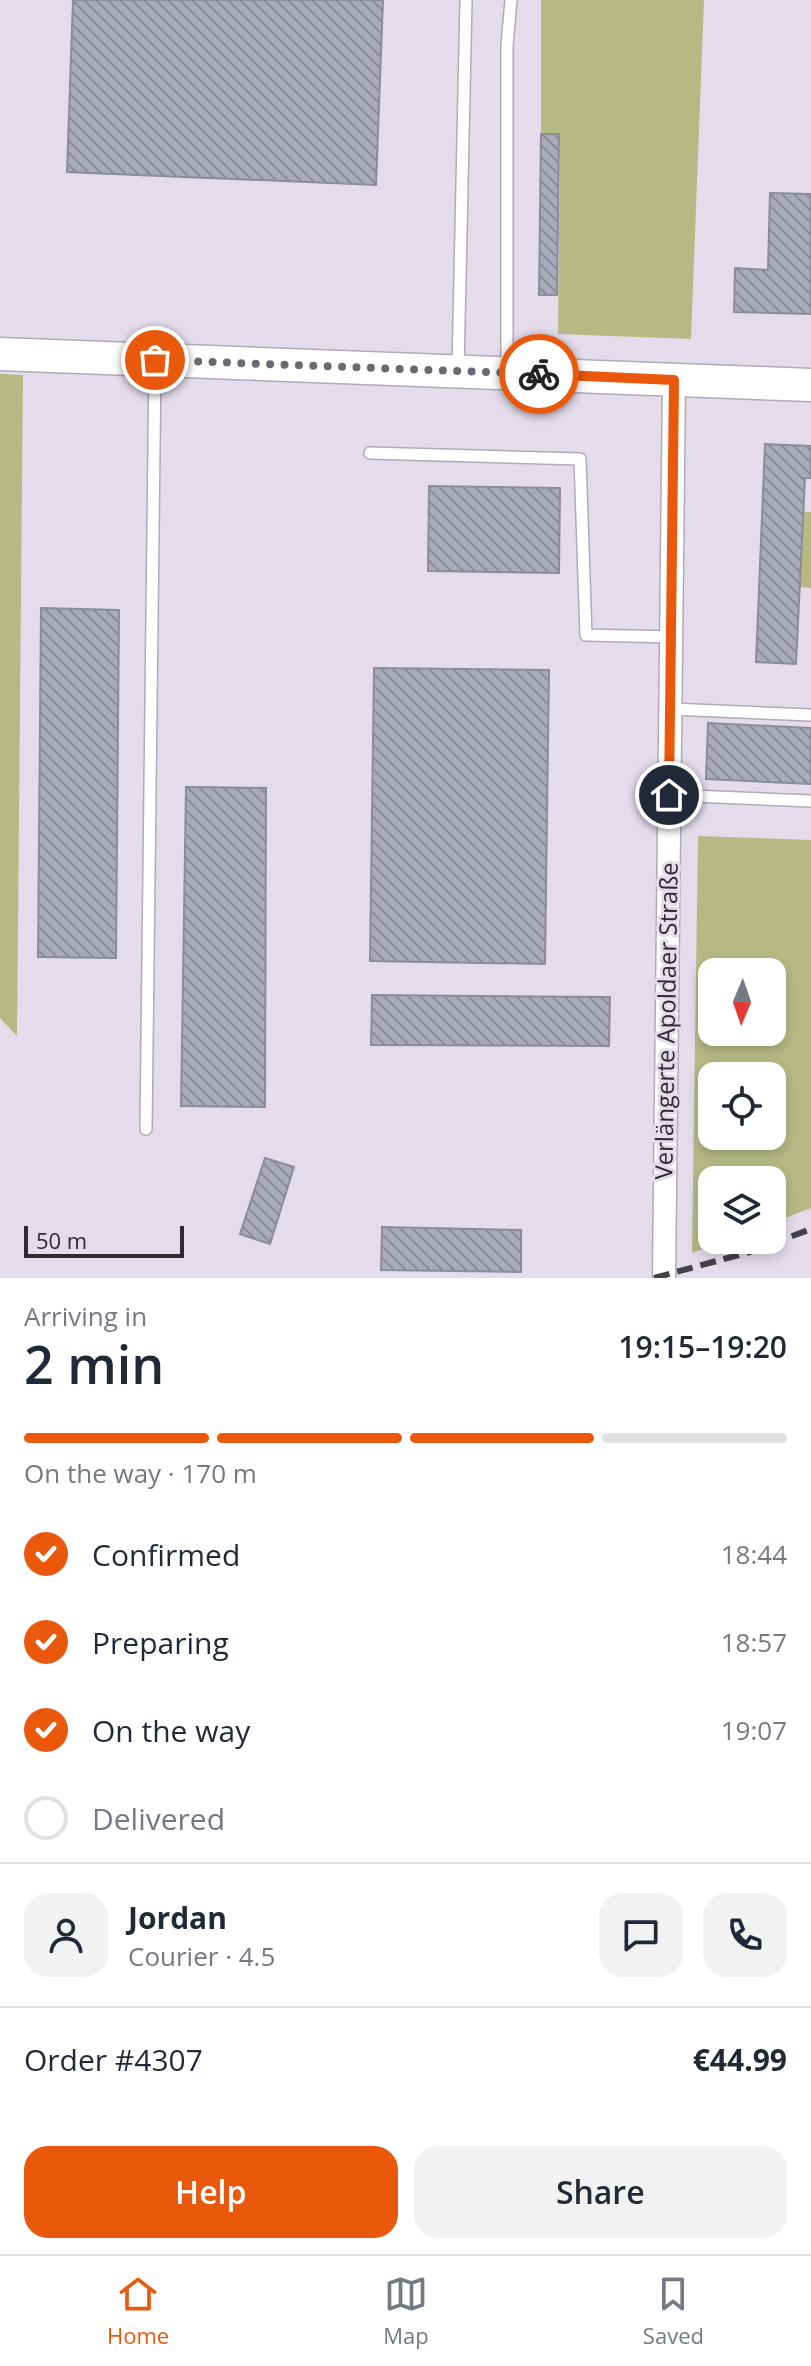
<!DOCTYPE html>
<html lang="en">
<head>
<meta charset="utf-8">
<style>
  body { margin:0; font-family:"Open Sans",sans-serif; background:#f2f2f3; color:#1f2937; height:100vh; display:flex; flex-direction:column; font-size:30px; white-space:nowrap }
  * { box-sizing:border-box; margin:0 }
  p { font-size:26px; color:#747a83 }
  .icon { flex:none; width:44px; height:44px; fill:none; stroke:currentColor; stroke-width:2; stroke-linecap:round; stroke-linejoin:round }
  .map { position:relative; height:1278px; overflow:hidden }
  .panel { display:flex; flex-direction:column; background:#fff; flex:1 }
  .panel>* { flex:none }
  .needle { width:52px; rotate:182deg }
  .buttons { position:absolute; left:698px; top:958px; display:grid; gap:16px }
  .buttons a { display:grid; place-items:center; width:88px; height:88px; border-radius:16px; background:#fff; box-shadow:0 4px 12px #0003; font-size:40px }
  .scale { position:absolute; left:24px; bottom:20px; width:160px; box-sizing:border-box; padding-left:8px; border:4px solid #2d2a30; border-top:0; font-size:22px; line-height:28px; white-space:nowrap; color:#2d2a30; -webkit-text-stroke:6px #e4dceb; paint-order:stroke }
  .pin { position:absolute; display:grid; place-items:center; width:68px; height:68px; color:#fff; margin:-34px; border:4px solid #fff; border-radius:50%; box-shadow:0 2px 8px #0007 }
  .courier { position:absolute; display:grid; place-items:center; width:80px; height:80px; margin:-40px; border:6px solid #ea580c; border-radius:50%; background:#fff; color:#222; box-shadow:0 2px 10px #0007 }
  .overview em { font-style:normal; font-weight:600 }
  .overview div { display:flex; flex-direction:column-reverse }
  .overview { display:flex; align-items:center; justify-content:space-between; height:136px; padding:0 24px }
  h1 { font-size:52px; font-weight:600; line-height:60px }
  .bar { display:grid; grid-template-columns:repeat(4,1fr); gap:12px 8px; align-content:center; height:96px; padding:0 24px }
  .bar i { height:10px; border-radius:6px; background:#e0e1e3 }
  .bar .current { background:#ea580c }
  .bar p { grid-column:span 4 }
  .line { display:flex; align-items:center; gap:20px; padding:0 24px; border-top:2px solid #e0e1e3 }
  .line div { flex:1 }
  .round { display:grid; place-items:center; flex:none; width:84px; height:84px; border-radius:24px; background:#f2f2f3 }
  ol { padding:0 24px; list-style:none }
  li { display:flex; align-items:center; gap:24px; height:88px }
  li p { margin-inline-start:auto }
  li .icon { padding:8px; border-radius:50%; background:#ea580c; color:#fff; stroke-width:4 }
  li:last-child { color:#747a83 }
  li i { width:44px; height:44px; border:4px solid #e0e1e3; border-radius:50% }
  .action { display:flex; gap:16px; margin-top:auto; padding:16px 24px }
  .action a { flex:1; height:92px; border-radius:24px; background:#ea580c; color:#fff; font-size:32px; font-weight:600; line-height:92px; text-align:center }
  .action a+a { background:#f2f2f3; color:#1f2937 }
  .tab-bar { display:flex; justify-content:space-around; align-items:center; height:112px; border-top:2px solid #e0e1e3; background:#fff; font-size:22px; color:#747a83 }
  .tab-bar a { display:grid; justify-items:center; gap:4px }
  .tab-bar .current { color:#ea580c }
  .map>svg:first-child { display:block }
  .green { fill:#b5ba85; fill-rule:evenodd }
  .building { fill:url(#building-back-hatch); stroke:#8a8c9b; stroke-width:2 }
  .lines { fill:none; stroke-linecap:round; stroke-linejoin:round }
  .lane-casing { stroke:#b1a9b8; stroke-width:14 }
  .street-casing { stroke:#b1a9b8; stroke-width:25 }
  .secondary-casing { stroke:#b1a9b8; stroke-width:35 }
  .lane { stroke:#fff; stroke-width:11 }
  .street { stroke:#fff; stroke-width:22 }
  .secondary { stroke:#fff; stroke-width:32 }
  .rail { stroke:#444047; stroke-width:6; stroke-dasharray:16 8; stroke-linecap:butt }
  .done { stroke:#6d6871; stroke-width:8; stroke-dasharray:0 14.4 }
  .route { stroke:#ea580c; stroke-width:10 }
  .labels { text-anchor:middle; stroke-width:6; stroke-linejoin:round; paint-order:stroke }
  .street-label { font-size:24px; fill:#2d2a30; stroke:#e4dceb }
</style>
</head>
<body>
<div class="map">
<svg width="811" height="1278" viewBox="0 0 811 1278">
  <defs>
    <pattern id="building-back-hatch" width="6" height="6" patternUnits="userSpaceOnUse" patternTransform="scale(2)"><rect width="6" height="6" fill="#a9abbb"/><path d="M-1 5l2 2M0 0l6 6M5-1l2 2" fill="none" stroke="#8a8b98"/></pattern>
  </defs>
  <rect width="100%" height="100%" fill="#e4dceb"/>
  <g class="green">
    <polygon points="541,0 704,0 691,339 558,334 560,135 541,134"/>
    <polygon points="0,374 23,375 17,1036 0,1018"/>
    <polygon points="803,512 811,512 811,588 800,587"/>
    <path d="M698,836L811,840V1208L772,1223V1180H712V1240H727L692,1253ZM712,972H772V1032H712ZM712,1076H772V1136H712Z"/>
  </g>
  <g class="building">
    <polygon points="73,0 383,0 376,185 67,172"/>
    <polygon points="541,134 559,134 557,295 539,295"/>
    <polygon points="770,193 811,194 811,314 734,312 735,268 768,270"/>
    <polygon points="765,444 811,446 811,478 805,478 796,664 756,662"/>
    <polygon points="429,486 560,488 559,573 428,571"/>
    <polygon points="41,608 119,610 116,958 38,957"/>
    <polygon points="374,668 549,670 545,964 370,961"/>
    <polygon points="708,723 811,728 811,784 706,779"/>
    <polygon points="186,787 266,788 265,1107 181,1106"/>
    <polygon points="372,995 610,997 609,1046 371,1045"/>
    <polygon points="265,1158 294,1167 270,1244 240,1234"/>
    <polygon points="382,1227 521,1230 521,1272 381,1270"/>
  </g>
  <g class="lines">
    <defs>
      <g id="lane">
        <polyline points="458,370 466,0"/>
        <polyline points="507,371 507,46 511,0"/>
        <polyline points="370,453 580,459 586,635 672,637"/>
        <polyline points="671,709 811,715"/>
        <polyline points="669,795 811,801"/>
        <polyline points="146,1129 155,361"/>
      </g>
      <polyline id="street" points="664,1278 674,380"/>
      <polyline id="secondary" points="0,354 811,385"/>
    </defs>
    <use href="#lane" class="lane-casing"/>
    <use href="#street" class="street-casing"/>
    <use href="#secondary" class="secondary-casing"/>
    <use href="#lane" class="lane"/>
    <use href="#street" class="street"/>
    <use href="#secondary" class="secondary"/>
    <polyline class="rail" points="654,1278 750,1252 811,1229"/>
  </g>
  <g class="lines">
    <polyline class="done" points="155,360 539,374"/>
    <polyline class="route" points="539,374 674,380 669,795"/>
  </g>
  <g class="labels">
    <g class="street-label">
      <text transform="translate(667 1021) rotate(-89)" y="8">Verlängerte Apoldaer Straße</text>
    </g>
  </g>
</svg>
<div class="buttons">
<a><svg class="needle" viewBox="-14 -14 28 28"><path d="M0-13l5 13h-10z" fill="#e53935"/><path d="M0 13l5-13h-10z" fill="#747a83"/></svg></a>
<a><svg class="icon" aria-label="locate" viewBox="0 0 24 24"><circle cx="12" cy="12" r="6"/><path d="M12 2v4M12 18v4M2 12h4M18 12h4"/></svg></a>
<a><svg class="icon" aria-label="layers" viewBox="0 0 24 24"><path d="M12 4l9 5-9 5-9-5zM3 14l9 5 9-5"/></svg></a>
</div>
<div class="scale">50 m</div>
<div class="pin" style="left:155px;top:360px;background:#ea580c"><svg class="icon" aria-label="bag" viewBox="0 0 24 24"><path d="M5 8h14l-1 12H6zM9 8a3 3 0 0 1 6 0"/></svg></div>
<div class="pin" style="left:669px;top:795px;background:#1f2937"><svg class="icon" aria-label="home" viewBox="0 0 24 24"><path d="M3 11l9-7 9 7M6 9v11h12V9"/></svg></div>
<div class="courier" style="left:539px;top:374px"><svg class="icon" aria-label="bike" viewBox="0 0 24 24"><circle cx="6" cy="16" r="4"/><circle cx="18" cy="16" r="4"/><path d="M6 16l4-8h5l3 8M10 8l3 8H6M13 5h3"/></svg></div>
</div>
<section class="panel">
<div class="overview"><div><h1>2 min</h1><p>Arriving in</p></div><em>19:15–19:20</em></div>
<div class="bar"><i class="current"></i><i class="current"></i><i class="current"></i><i></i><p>On the way · 170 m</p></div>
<ol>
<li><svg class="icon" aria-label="check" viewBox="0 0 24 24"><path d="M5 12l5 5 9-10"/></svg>Confirmed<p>18:44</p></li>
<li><svg class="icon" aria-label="check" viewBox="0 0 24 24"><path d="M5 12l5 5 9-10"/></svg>Preparing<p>18:57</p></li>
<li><svg class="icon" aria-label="check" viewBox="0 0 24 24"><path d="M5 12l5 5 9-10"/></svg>On the way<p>19:07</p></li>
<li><i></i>Delivered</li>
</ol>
<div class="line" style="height:144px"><a class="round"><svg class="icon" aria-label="person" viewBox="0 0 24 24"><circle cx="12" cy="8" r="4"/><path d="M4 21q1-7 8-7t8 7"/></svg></a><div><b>Jordan</b><p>Courier · 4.5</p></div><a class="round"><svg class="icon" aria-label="chat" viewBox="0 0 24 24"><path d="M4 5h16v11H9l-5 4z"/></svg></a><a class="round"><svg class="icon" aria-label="phone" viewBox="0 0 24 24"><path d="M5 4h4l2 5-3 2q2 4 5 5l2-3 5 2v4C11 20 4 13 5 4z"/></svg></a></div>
<div class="line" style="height:104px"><div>Order #4307</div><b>€44.99</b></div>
<div class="action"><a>Help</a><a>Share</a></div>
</section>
<nav class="tab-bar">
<a class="current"><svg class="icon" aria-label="home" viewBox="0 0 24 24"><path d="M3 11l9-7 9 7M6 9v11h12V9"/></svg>Home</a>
<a><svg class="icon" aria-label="map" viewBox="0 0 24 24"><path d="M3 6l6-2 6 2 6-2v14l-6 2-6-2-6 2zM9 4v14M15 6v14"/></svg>Map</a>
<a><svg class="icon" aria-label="saved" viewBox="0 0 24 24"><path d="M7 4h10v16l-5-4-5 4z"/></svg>Saved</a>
</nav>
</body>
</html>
